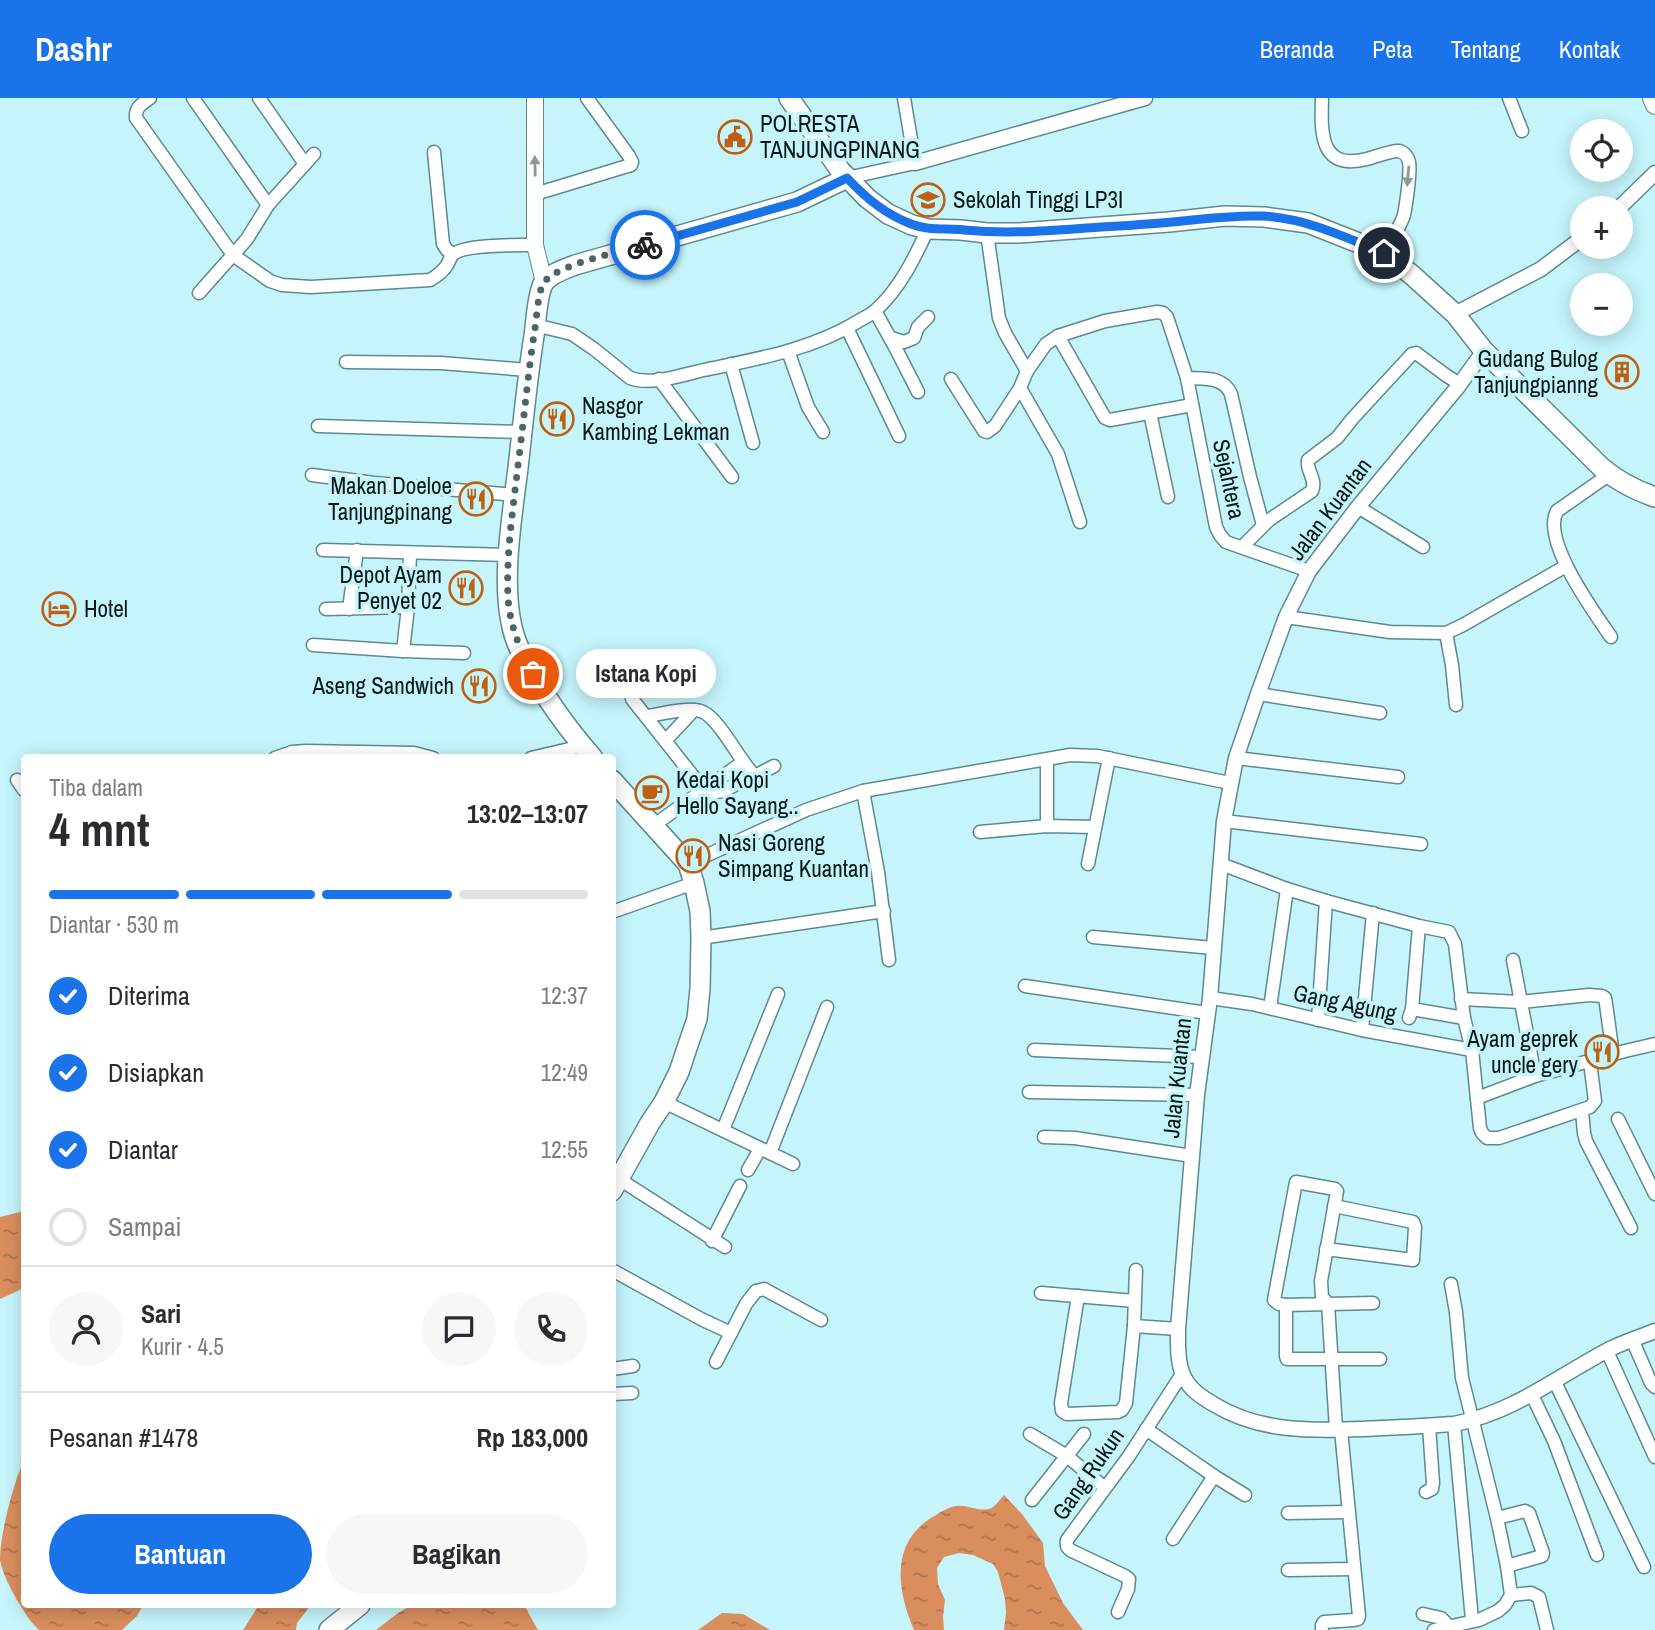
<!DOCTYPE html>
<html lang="id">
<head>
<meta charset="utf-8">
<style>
  body { margin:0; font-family:"Archivo Narrow",sans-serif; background:#f7f7f7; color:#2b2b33; height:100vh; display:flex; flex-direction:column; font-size:26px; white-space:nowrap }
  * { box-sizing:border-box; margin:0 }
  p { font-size:23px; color:#7c7c81 }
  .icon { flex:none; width:38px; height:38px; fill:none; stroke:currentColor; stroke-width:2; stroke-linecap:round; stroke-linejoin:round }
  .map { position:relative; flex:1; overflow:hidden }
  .details { position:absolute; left:21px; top:656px; width:595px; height:854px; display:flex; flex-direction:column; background:#fff; border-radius:7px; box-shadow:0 4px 18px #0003 }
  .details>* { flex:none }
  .tools { position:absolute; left:1570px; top:21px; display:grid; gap:14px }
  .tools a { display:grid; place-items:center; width:63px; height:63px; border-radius:50%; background:#fff; box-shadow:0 4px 18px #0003; font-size:35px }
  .pin { position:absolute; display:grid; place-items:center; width:60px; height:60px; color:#fff; margin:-30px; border:4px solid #fff; border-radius:50%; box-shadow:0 2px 7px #0007 }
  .courier { position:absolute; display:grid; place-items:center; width:70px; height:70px; margin:-35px; border:5px solid #1a73e8; border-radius:50%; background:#fff; color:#222; box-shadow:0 2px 9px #0007 }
  .bubble { position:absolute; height:49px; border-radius:24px; background:#fff; box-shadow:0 4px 18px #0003; font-size:23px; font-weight:700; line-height:49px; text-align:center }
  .headline em { font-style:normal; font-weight:700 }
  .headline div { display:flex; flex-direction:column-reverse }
  .headline { display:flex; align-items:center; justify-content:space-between; height:119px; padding:0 28px }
  h1 { font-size:46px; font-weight:700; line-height:52px }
  .bar { display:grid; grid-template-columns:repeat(4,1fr); gap:10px 7px; align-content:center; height:84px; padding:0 28px }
  .bar i { height:9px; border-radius:5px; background:#e1e1e2 }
  .bar .selected { background:#1a73e8 }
  .bar p { grid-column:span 4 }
  .line { display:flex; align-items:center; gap:18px; padding:0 28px; border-top:2px solid #e1e1e2 }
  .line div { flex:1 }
  .round { display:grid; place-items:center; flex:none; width:74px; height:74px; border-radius:37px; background:#f7f7f7 }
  ol { padding:0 28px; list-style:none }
  li { display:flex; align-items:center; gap:21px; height:77px }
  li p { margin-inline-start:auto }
  li .icon { padding:7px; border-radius:50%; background:#1a73e8; color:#fff; stroke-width:4 }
  li:last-child { color:#7c7c81 }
  li i { width:38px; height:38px; border:4px solid #e1e1e2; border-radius:50% }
  .button { display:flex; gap:14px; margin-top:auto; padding:14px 28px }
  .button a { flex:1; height:80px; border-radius:42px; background:#1a73e8; color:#fff; font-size:28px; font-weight:700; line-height:80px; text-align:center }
  .button a+a { background:#f7f7f7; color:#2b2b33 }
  header { display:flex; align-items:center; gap:42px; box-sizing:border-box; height:98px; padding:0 35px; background:#1a73e8; color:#fff }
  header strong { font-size:33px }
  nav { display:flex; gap:38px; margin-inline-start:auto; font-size:24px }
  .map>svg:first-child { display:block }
  .water { fill:url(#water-ripples) }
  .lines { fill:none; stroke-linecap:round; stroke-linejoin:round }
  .minor-casing { stroke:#5d898f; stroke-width:15 }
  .tertiary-casing { stroke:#5d898f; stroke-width:17 }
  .secondary-casing { stroke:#5d898f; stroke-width:18 }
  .primary-casing { stroke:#5d898f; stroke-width:20 }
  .trunk-casing { stroke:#5d898f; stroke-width:22 }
  .minor { stroke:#fff; stroke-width:12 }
  .tertiary { stroke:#fff; stroke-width:14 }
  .secondary { stroke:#fff; stroke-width:16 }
  .primary { stroke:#fff; stroke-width:18 }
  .trunk { stroke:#fff; stroke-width:19 }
  .oneway { fill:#8f9898 }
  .done { stroke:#4a6669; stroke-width:7; stroke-dasharray:0 12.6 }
  .route { stroke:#1a73e8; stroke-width:9 }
  .labels { text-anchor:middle; stroke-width:7; stroke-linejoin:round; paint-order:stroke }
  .poi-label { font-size:23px; fill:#07191b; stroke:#c5f5fb; text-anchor:start }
  .street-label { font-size:23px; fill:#07191b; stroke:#c5f5fb }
</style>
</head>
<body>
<header>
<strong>Dashr</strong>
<nav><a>Beranda</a><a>Peta</a><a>Tentang</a><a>Kontak</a></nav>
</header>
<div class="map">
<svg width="1655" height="1532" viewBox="0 0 1655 1532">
  <defs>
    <pattern id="water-ripples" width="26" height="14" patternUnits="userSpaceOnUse" patternTransform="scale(1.75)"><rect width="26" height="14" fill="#da8e5e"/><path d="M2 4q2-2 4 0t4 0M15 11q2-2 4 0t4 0" fill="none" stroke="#af734d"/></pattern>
  </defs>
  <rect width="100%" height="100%" fill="#c5f5fb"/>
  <g class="water">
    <polygon points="24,1113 24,1190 0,1201 0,1119"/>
    <path d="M24,1362V1507H143L137,1518L122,1532H39C29,1523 24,1513 17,1502C10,1489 3,1477 0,1462C0,1436 13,1386 24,1362Z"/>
    <path d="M1004,1397L1022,1416L1043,1445L1045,1468L1063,1505L1083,1532H1004L1006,1515L1005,1501L998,1474L993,1466L973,1457L959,1455L944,1459L937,1470L938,1486L945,1502L943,1519L944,1532H914C896,1490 890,1442 936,1417C942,1413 949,1409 956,1408C968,1406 982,1416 993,1409C997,1406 1001,1400 1004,1397Z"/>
    <polygon points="259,1507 311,1507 297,1525 296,1532 243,1532"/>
    <polygon points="412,1507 524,1507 538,1532 376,1532 398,1515"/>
    <polygon points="722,1515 743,1516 770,1532 698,1532"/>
  </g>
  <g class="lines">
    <defs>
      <g id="minor">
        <path d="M150,0C142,6 135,9 136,20L233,157L270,183L282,187L311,189L430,182C437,178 443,174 447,167C449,164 450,160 452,157C463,146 519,147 535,147"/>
        <polyline points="193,0 268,107"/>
        <polyline points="259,0 305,66"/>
        <path d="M1322,0C1321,34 1319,73 1367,61C1375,59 1392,52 1399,53C1404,54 1408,59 1409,64C1411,73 1406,107 1404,117C1400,130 1390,143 1384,155"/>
        <polyline points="1509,0 1522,33"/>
        <polyline points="434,54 443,146 447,152 453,156"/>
        <polyline points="847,80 915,65 904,0"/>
        <polyline points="535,96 631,67 632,64 629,58 587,0"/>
        <polyline points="987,135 999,220 1005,235 1027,273"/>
        <polyline points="199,195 247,141 268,107 314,56"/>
        <polyline points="875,213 895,249 918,294"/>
        <path d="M535,227L572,236L594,251L630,280C652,288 681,277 704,272C756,261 811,252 857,224C863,220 871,217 876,212C900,190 914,161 928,131"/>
        <polyline points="847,230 899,338"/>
        <polyline points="1058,238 1105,320 1110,322 1192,307"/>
        <polyline points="891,240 904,244 914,240 918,229 928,219"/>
        <polyline points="788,253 808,309 823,334"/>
        <polyline points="346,264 441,265 528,272"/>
        <polyline points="731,266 753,345"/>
        <path d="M1187,280C1204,281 1223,278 1231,296L1250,379L1263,427"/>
        <polyline points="659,281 732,379"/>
        <polyline points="951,281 984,333 987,334 995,328 1020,290 1027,273 1046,246 1058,238 1105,223 1157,214 1163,215 1167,219 1187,280 1216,429 1220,437 1226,444 1309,473"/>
        <polyline points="1020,290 1058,356 1080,424"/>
        <polyline points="1150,315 1168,399"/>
        <polyline points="318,328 522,334"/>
        <path d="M1610,376L1557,413C1541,442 1594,514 1611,539"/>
        <polyline points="312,377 374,385 515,397"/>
        <polyline points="1358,409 1423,449"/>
        <path d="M1242,449L1269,422L1312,393C1317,381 1306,373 1308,362L1337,340L1353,320L1412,256L1416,255L1447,278L1460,286"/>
        <polyline points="323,452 509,457"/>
        <polyline points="326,511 408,509"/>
        <polyline points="349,511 357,452"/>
        <polyline points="1286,519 1390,534 1446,535 1463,527 1566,468"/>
        <polyline points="1446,535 1452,567 1456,607"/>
        <polyline points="313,547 403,553 464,555"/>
        <polyline points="403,553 408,509 410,455"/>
        <polyline points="1258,596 1380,615"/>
        <polyline points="632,601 704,692 709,695 724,693 753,676"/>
        <path d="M647,618C661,616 691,608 703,614C719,621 739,661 753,676L757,677L774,668"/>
        <polyline points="666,642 694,612"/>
        <polyline points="275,660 292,654 306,653 414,655 433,660"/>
        <polyline points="531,660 582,648"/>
        <polyline points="1236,660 1398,679"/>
        <polyline points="17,682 24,692"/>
        <polyline points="863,693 878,774 889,862"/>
        <polyline points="1224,723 1421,746"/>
        <polyline points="654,727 743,664"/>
        <polyline points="1047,728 1047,662"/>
        <polyline points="980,734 1047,728 1095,729"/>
        <polyline points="688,766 806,712 863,693 1070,657 1097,658 1230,685"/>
        <polyline points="1088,766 1109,660"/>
        <polyline points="1221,766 1287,791 1326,803 1419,828 1449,834 1455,846 1464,920 1472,952 1480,1030 1482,1035 1487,1040 1499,1040 1590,1009 1595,1003 1590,964"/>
        <polyline points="612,814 694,785"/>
        <polyline points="1093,839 1213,850"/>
        <polyline points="701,840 884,813"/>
        <polyline points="1513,862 1535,978"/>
        <polyline points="1025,888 1207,915"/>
        <polyline points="1210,900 1252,906 1362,932 1472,952"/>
        <polyline points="1461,901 1520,904 1589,897 1602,898 1605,900 1606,906 1613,957"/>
        <polyline points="1270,910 1287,791"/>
        <polyline points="1412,911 1464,920"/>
        <polyline points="1409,920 1412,911 1419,828"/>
        <polyline points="1318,922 1326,803"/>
        <polyline points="1362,932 1373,815"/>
        <polyline points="1034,952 1201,959"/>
        <polyline points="1029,994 1197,997"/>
        <polyline points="1477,1000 1535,978 1625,953 1655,946"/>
        <polyline points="664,1004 793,1066"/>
        <polyline points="1582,1013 1584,1035 1586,1043 1631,1130"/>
        <polyline points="1618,1021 1655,1096"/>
        <polyline points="723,1032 778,896"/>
        <polyline points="1044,1039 1075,1040 1192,1058"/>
        <polyline points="770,1055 827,909"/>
        <polyline points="748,1072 760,1051"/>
        <polyline points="619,1081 725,1149"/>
        <polyline points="712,1143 740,1088"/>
        <polyline points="1326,1151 1413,1162 1415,1129 1413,1124 1334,1108"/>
        <polyline points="612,1172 701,1221 731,1235"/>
        <polyline points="1041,1195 1134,1203"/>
        <polyline points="1078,1198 1061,1305 1062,1313 1067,1316 1118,1314 1122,1312 1126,1305 1134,1228 1136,1172"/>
        <polyline points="1328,1206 1322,1199 1321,1183 1337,1093 1335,1091 1296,1084 1274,1202 1279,1206 1286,1207 1373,1205"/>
        <polyline points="1328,1206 1336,1331"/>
        <polyline points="1286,1207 1286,1258 1287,1261 1380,1261"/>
        <polyline points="1134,1228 1178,1231"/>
        <polyline points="1632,1241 1651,1285 1655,1289"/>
        <polyline points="1607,1253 1655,1359"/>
        <polyline points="716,1264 746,1206 756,1193 764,1191 821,1222"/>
        <polyline points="612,1271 633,1268"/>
        <polyline points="1555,1284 1644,1469"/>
        <polyline points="612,1296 632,1295"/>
        <polyline points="1532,1297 1554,1343 1597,1457"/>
        <polyline points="1454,1326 1472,1522"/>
        <polyline points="1146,1331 1214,1378 1245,1397"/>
        <polyline points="1030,1336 1067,1358 1105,1390"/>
        <polyline points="1426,1394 1432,1391 1433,1385 1429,1328"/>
        <polyline points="1032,1402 1084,1336"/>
        <polyline points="1288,1415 1348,1414"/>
        <polyline points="1497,1420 1525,1413 1529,1415 1543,1455 1542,1458 1507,1468"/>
        <polyline points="1173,1441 1214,1378"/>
        <polyline points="1288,1472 1353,1471"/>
        <polyline points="1511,1497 1531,1495 1539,1499 1547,1532"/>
        <path d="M1118,1514L1128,1491L1129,1481L1125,1478L1072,1453C1067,1450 1066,1448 1067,1442L1129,1358L1182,1276"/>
        <polyline points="1423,1516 1441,1520 1449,1528"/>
        <polyline points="1322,1532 1322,1527 1324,1524 1354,1522 1358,1521 1359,1518 1341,1332"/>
        <polyline points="1434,1532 1479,1522 1498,1513 1505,1507 1511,1497 1507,1468 1497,1420 1462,1280 1456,1214 1451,1186"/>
      </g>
      <g id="tertiary">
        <polyline points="915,65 1145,0"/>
        <polyline points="1619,110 1655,75"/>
        <polyline points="1455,216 1541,171 1582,140"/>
        <path d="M1484,253L1457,290L1358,409L1309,473L1286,519L1258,596L1236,660L1224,723L1210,900L1197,997L1178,1231C1178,1245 1177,1265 1184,1279C1190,1292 1203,1300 1215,1307C1260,1334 1311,1333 1362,1331C1393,1330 1423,1328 1454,1326C1513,1315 1558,1278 1610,1251C1624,1244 1640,1239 1655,1233"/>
      </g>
      <polyline id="secondary" points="535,0 535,147 544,184"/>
      <polyline id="primary" points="1652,0 1655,7"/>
      <g id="trunk">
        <path d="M789,0L840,72L867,100L888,116L912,127L928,131L961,132L987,135H1019L1169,124L1225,118L1264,119L1308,125L1384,155L1412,177L1455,216L1484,253L1601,369C1617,383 1635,392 1655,399"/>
        <path d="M593,660C566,629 521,569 512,529C501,482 512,419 518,370C523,326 527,282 534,238C536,224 537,198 543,186C549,176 565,171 575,167L797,104L847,80"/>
        <polyline points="612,682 688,766 694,785 700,813 701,840 700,891 697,921 688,947 679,974 664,1004 650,1025 612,1093"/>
        <polyline points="329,1532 360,1507"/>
      </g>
    </defs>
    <use href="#minor" class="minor-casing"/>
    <use href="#tertiary" class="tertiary-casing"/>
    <use href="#secondary" class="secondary-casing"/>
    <use href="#primary" class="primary-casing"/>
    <use href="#trunk" class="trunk-casing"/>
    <use href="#minor" class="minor"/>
    <use href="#tertiary" class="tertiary"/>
    <use href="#secondary" class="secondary"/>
    <use href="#primary" class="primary"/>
    <use href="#trunk" class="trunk"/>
  </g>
  <defs><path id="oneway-solid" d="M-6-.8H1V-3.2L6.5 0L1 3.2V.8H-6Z" transform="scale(1.75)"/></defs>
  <g class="oneway">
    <use href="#oneway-solid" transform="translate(535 68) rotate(-91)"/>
    <use href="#oneway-solid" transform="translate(1408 78) rotate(95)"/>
  </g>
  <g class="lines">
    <path class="done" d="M533,576C520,552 510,528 508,500C506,456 513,411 518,367C524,321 528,275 535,230C537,218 538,191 545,183C562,165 620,154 645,147"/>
    <path class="route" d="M645,147L797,104L847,80C866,100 885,116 911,126C929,133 946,130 964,132C1007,136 1044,133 1086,130C1115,128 1143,127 1172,124C1202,121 1232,117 1262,118C1305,120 1345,139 1384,155"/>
  </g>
  <defs>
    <symbol id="civic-ring" viewBox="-11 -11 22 22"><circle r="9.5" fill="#c5f5fb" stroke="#be6014" stroke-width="1.5"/><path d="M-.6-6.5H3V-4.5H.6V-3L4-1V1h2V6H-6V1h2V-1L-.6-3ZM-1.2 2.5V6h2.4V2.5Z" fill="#be6014"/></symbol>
    <symbol id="university-ring" viewBox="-11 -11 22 22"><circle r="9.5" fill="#c5f5fb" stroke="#be6014" stroke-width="1.5"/><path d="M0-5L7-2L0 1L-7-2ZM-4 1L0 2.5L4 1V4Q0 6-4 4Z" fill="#be6014"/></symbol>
    <symbol id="building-ring" viewBox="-11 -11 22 22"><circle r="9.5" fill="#c5f5fb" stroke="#be6014" stroke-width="1.5"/><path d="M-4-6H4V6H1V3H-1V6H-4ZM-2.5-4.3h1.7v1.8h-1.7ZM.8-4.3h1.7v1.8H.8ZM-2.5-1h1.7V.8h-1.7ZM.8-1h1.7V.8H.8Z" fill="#be6014"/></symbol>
    <symbol id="restaurant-ring" viewBox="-11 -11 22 22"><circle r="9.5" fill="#c5f5fb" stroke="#be6014" stroke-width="1.5"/><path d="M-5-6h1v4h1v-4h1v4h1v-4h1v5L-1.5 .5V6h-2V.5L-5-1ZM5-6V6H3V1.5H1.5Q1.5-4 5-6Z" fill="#be6014"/></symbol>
    <symbol id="hotel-ring" viewBox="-11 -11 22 22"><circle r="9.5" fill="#c5f5fb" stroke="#be6014" stroke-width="1.5"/><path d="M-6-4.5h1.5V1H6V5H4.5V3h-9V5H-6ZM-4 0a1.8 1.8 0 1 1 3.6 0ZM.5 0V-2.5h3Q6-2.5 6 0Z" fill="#be6014"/></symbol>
    <symbol id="cafe-ring" viewBox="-11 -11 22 22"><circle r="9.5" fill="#c5f5fb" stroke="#be6014" stroke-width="1.5"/><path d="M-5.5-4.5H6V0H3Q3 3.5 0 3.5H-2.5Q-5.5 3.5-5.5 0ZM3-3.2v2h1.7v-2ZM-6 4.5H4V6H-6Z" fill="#be6014"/></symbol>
  </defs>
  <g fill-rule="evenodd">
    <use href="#civic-ring" x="716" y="20" width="38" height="38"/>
    <use href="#university-ring" x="909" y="83" width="38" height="38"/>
    <use href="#building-ring" x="1603" y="255" width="38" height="38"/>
    <use href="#restaurant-ring" x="538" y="302" width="38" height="38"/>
    <use href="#restaurant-ring" x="457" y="382" width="38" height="38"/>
    <use href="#restaurant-ring" x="447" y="471" width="38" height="38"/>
    <use href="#hotel-ring" x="40" y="492" width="38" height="38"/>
    <use href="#restaurant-ring" x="460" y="569" width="38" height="38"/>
    <use href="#cafe-ring" x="633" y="676" width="38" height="38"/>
    <use href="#restaurant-ring" x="674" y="739" width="38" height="38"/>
    <use href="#restaurant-ring" x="1583" y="935" width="38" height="38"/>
  </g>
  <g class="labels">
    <g class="poi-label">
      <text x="760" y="34">POLRESTA<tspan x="760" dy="26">TANJUNGPINANG</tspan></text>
      <text x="953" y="110">Sekolah Tinggi LP3I</text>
      <text x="1598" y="269" text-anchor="end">Gudang Bulog<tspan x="1598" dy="26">Tanjungpianng</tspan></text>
      <text x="582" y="316">Nasgor<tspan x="582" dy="26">Kambing Lekman</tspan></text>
      <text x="452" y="396" text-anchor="end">Makan Doeloe<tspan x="452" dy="26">Tanjungpinang</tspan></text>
      <text x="442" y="485" text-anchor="end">Depot Ayam<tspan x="442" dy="26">Penyet 02</tspan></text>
      <text x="84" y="519">Hotel</text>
      <text x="454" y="596" text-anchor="end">Aseng Sandwich</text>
      <text x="676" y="690">Kedai Kopi<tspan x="676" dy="26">Hello Sayang..</tspan></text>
      <text x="718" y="753">Nasi Goreng<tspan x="718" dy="26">Simpang Kuantan</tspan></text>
      <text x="1578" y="949" text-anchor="end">Ayam geprek<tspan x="1578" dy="26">uncle gery</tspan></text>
    </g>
    <g class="street-label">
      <text transform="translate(1229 381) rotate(78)" y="8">Sejahtera</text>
      <text transform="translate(1330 411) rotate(-53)" y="8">Jalan Kuantan</text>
      <text transform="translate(1345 905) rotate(12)" y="8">Gang Agung</text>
      <text transform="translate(1177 980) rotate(-84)" y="8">Jalan Kuantan</text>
      <text transform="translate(1088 1376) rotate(-55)" y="8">Gang Rukun</text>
    </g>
  </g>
</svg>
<div class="tools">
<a><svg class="icon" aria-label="locate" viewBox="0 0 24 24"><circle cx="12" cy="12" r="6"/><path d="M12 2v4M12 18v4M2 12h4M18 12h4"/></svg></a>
<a>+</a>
<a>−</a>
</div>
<div class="pin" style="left:533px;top:576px;background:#ea580c"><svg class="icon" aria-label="bag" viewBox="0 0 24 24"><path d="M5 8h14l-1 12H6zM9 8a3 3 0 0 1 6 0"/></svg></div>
<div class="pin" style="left:1384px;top:155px;background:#1f2937"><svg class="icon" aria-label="home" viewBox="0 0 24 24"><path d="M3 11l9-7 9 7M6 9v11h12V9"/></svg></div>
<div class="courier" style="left:645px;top:147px"><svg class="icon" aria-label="bike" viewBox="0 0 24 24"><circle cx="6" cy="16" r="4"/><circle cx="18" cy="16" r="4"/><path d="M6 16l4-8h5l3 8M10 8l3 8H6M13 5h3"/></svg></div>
<div class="bubble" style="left:576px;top:551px;width:140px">Istana Kopi</div>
<section class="details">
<div class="headline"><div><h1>4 mnt</h1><p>Tiba dalam</p></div><em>13:02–13:07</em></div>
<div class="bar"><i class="selected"></i><i class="selected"></i><i class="selected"></i><i></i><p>Diantar · 530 m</p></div>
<ol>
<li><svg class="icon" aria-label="check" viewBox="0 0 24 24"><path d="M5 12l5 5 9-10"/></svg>Diterima<p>12:37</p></li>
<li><svg class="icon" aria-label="check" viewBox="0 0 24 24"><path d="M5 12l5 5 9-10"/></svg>Disiapkan<p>12:49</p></li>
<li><svg class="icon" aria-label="check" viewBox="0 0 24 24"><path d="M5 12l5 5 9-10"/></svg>Diantar<p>12:55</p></li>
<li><i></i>Sampai</li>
</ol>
<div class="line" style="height:126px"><a class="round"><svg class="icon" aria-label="person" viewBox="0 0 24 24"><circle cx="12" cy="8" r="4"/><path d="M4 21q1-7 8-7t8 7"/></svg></a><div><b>Sari</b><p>Kurir · 4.5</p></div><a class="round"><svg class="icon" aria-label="chat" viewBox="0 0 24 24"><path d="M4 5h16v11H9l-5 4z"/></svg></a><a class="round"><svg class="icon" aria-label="phone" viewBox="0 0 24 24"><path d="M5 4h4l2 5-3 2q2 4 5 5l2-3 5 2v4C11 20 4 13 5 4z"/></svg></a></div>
<div class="line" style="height:91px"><div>Pesanan #1478</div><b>Rp 183,000</b></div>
<div class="button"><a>Bantuan</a><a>Bagikan</a></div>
</section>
</div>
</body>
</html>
